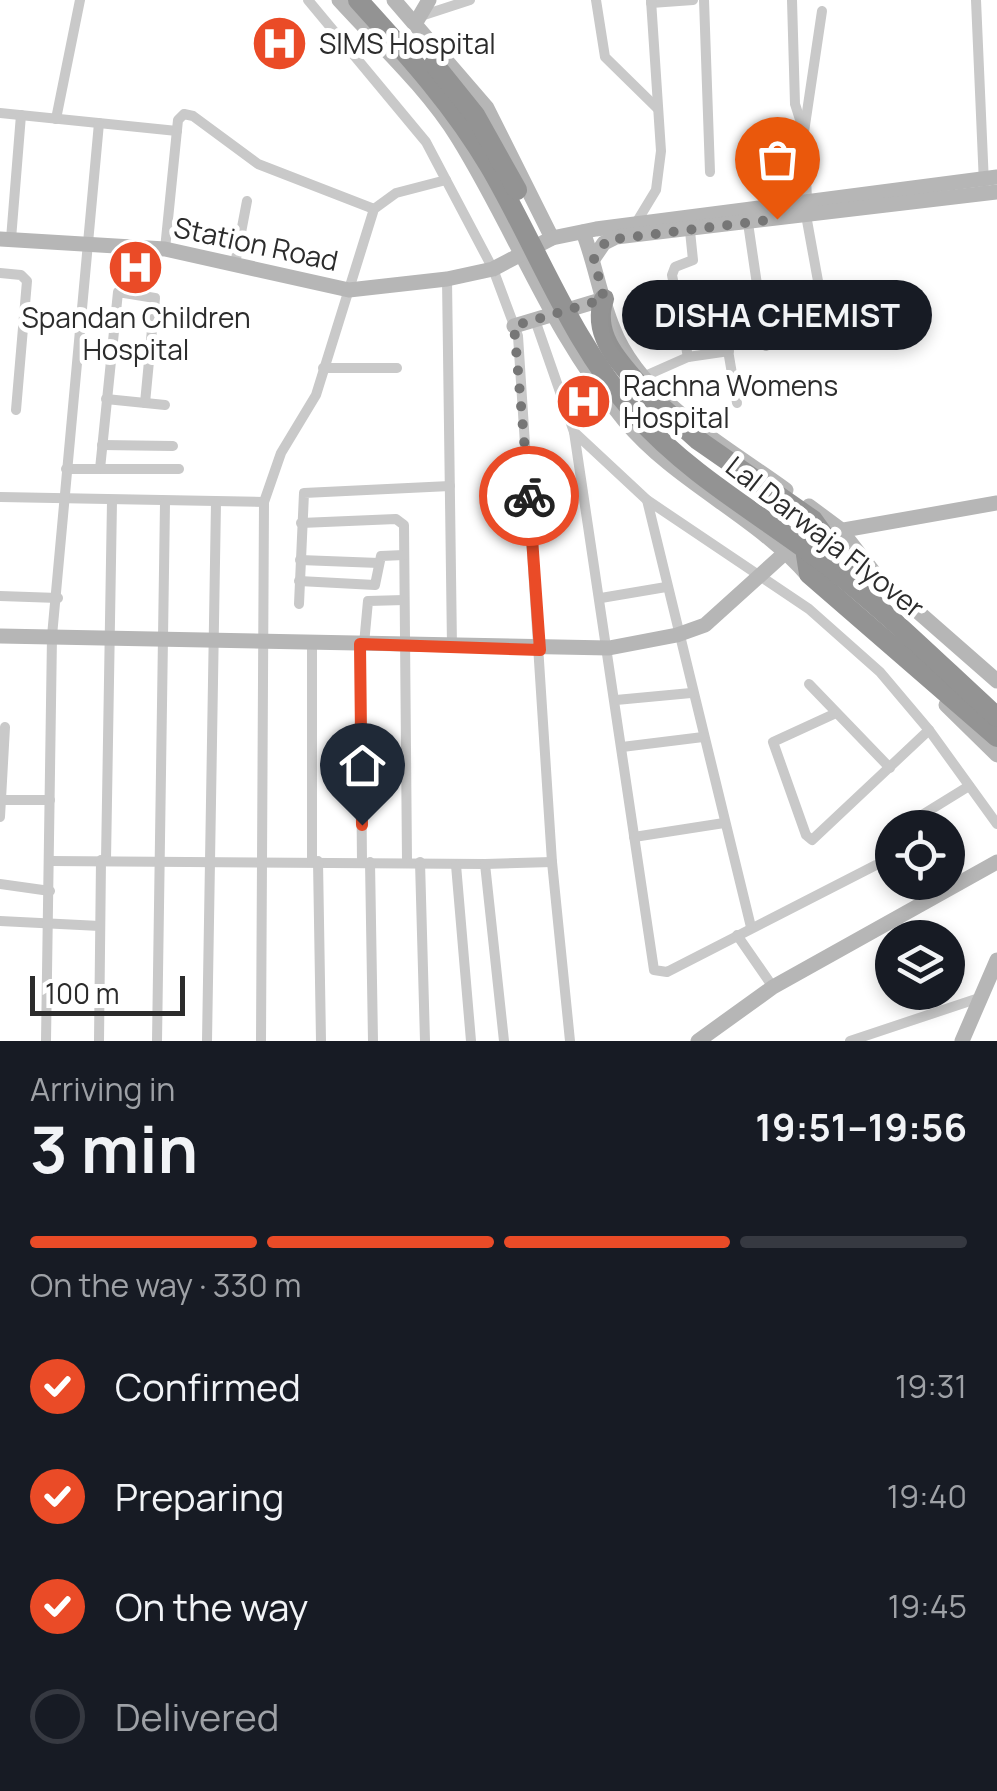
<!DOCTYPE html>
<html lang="en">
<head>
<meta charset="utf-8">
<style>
  body { margin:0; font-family:Manrope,sans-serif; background:#20242c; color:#f1f3f6; height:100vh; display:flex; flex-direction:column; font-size:38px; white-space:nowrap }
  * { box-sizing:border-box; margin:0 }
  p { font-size:32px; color:#9ea1a6 }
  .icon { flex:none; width:55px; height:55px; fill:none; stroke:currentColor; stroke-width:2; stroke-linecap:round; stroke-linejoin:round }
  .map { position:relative; height:1041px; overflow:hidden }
  .panel { display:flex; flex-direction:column; background:#171b24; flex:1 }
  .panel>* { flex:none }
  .tools { position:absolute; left:875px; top:810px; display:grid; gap:20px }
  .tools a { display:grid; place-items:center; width:90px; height:90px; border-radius:50%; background:#171b24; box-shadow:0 5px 15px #0003; font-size:50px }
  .scale { position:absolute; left:30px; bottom:25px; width:155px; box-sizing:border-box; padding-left:10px; border:5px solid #2c2c2c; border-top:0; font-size:28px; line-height:35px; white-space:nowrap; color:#2c2c2c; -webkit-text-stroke:8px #fff; paint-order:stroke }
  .pin { position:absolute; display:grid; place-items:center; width:85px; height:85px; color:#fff; margin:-102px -42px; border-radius:50% 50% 50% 0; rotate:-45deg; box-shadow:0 0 10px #0007 }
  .pin .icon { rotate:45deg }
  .courier { position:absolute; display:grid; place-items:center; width:100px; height:100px; margin:-50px; border:8px solid #ea4b27; border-radius:50%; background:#fff; color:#222; box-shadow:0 2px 12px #0007 }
  .bubble { position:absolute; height:70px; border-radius:35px; background:#171b24; box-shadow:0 5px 15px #0003; font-size:32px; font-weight:700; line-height:70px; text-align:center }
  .head em { font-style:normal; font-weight:700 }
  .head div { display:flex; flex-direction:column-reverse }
  .head { display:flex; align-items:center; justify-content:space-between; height:170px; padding:0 30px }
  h1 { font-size:65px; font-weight:700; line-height:75px }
  .bar { display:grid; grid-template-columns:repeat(4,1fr); gap:15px 10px; align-content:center; height:120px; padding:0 30px }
  .bar i { height:12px; border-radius:8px; background:#363941 }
  .bar .current { background:#ea4b27 }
  .bar p { grid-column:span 4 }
  ol { padding:0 30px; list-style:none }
  li { display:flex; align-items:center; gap:30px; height:110px }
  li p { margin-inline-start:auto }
  li .icon { padding:10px; border-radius:50%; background:#ea4b27; color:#fff; stroke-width:4 }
  li:last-child { color:#9ea1a6 }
  li i { width:55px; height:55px; border:5px solid #363941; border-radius:50% }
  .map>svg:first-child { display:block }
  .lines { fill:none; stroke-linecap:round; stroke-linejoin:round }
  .street { stroke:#c9c9c9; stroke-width:10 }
  .secondary { stroke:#b6b6b6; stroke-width:15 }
  .highway { stroke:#939393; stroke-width:20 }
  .highway-bridge { stroke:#939393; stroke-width:20 }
  .done { stroke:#767676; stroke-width:10; stroke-dasharray:0 18 }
  .route { stroke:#ea4b27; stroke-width:12 }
  .labels { text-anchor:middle; stroke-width:10; stroke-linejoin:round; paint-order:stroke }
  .poi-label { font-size:28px; fill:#2c2c2c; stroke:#fff; text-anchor:start }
  .street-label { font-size:28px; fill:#2c2c2c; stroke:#fff }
</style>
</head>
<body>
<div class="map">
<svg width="997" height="1041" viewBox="0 0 997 1041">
  <rect width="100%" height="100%" fill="#fff"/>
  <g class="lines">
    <g class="street">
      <polyline points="596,0 605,57 658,109"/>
      <polyline points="704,0 710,172"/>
      <polyline points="792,0 795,104 804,132 807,200"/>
      <polyline points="976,0 984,184"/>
      <polyline points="651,3 693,0"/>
      <polyline points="424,15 470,0"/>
      <polyline points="0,113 177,131"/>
      <polyline points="56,119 80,0"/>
      <polyline points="804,132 822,11"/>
      <polyline points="446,180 493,269 518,336 552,862 570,1041"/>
      <polyline points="806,215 826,325"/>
      <polyline points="636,223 656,190 661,151 651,0"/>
      <polyline points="748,223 766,346"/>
      <polyline points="11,239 21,115"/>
      <polyline points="165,249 178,120 184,114 193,116 258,164 374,209"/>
      <polyline points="235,264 247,201"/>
      <polyline points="0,273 21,275 27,281 16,410"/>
      <polyline points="447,279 452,647"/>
      <polyline points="535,320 574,432 647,500 809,609 880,672 929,730 997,824"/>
      <polyline points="723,321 737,403"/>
      <polyline points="688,357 672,275 675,267 693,260 690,231"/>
      <polyline points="323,368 397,368"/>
      <polyline points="645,376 688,357 729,351"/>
      <polyline points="106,399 165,405"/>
      <polyline points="574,432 654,970 667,972 876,865"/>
      <polyline points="102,445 173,446"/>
      <polyline points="66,469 179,469"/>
      <polyline points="100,469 118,292 155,298 145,403"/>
      <polyline points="0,497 264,502"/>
      <polyline points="647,500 751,927"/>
      <polyline points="301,523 396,519 404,525 407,861"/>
      <polyline points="300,560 379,563"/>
      <polyline points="299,581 375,585 381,556 404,555"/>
      <polyline points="0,596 58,598"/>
      <polyline points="601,598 666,587"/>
      <polyline points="299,604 304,493 450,486"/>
      <polyline points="360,644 362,862"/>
      <polyline points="364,644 368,601 404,600"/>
      <polyline points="809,684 890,768"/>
      <polyline points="616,700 691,693"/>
      <polyline points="834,714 773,742 806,835 812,840 929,730"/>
      <polyline points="622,747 703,737"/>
      <polyline points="1,800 50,800"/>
      <polyline points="0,817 5,727"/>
      <polyline points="919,828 922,815 969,786"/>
      <polyline points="634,837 724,823"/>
      <polyline points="106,860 112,501"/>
      <polyline points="50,861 485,864 504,1041"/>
      <polyline points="312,861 312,642"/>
      <polyline points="318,861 321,1041"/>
      <polyline points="370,862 373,1041"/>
      <polyline points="420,862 425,1041"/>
      <polyline points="485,864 552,862"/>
      <polyline points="456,865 471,1041"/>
      <polyline points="0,884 50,891"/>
      <polyline points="0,921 100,926"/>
      <polyline points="737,935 773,987"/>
      <polyline points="46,1041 52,636 99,123"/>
      <polyline points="99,1041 101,860"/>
      <polyline points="157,1041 165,503"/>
      <polyline points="207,1041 216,502"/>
      <polyline points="261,1041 264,502 281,453 316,395 374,209 396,193 446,180 426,142 308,0"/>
      <polyline points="850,1041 982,997"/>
    </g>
    <g class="secondary">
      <path d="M339,0C379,44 427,88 458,138C518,235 549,329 624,420C676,483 756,515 809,577"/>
      <polyline points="394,0 487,108 552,238"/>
      <polyline points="415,24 429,0"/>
      <path d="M583,232C595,263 600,297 613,328C641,400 727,447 786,490"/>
      <polyline points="0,239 165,249 349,290 447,279 493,269 552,238 596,229 997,177"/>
      <polyline points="593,259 604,243 616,237 997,192"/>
      <polyline points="514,326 604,299"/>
      <polyline points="809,506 840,529 876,575 997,681"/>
      <polyline points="0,636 609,648 677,635 705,625 787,551 821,534 997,503"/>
      <polyline points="946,705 997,755"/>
      <polyline points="698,1041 773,987 997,862"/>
      <polyline points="962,1041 997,960"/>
    </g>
    <g class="highway">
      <path d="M604,299C590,337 624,367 648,395"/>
      <polyline points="821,534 806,555 809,574 997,737"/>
    </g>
    <g class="highway-bridge">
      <path d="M358,0C406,53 453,104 490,167C539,251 570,340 636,415C689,475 763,516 827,565C887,612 941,666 997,717"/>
      <polyline points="434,64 475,115 517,190"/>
      <polyline points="648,395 698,440 813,520 845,565"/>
    </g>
  </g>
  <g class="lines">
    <polyline class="done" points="529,496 514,326 604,299 594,259 607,240 777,219"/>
    <polyline class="route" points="362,825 360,644 540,650 529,496"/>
  </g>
  <defs>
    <symbol id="hospital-disc" viewBox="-11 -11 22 22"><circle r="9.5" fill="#ea4b27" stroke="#fff"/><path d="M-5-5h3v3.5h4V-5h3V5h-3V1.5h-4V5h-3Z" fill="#fff"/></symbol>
  </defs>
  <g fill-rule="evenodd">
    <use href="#hospital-disc" x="248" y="12" width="63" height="63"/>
    <use href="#hospital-disc" x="104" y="236" width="63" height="63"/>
    <use href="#hospital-disc" x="552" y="370" width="63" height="63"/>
  </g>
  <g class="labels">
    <g class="poi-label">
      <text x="319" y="54">SIMS Hospital</text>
      <text x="136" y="328" text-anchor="middle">Spandan Children<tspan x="136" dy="32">Hospital</tspan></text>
      <text x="623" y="396">Rachna Womens<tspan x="623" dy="32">Hospital</tspan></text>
    </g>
    <g class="street-label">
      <text transform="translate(256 244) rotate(12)" y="10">Station Road</text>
      <text transform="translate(825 537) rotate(38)" y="10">Lal Darwaja Flyover</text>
    </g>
  </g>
</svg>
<div class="tools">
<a><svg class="icon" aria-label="locate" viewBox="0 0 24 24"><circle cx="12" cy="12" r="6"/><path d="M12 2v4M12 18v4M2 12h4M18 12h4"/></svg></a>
<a><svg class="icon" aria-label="layers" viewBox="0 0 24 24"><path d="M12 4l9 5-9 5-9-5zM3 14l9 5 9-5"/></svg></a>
</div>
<div class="scale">100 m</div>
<div class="pin" style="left:777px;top:219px;background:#ea580c"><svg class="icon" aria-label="bag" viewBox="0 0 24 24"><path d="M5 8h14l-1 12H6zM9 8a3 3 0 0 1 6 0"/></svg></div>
<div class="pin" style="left:362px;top:825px;background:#1f2937"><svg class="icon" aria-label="home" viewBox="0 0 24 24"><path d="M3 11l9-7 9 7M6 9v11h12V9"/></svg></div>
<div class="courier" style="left:529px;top:496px"><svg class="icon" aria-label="bike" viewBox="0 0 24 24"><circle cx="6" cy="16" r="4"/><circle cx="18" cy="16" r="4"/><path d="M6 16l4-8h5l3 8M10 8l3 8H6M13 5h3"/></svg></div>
<div class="bubble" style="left:622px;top:280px;width:310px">DISHA CHEMIST</div>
</div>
<section class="panel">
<div class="head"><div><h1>3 min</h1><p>Arriving in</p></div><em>19:51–19:56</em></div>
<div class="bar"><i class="current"></i><i class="current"></i><i class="current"></i><i></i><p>On the way · 330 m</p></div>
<ol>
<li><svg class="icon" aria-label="check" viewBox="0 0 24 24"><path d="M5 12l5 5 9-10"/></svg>Confirmed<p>19:31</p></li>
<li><svg class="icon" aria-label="check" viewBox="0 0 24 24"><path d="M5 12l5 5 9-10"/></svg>Preparing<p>19:40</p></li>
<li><svg class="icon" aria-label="check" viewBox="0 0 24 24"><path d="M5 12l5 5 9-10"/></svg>On the way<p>19:45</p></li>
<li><i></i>Delivered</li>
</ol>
</section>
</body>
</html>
